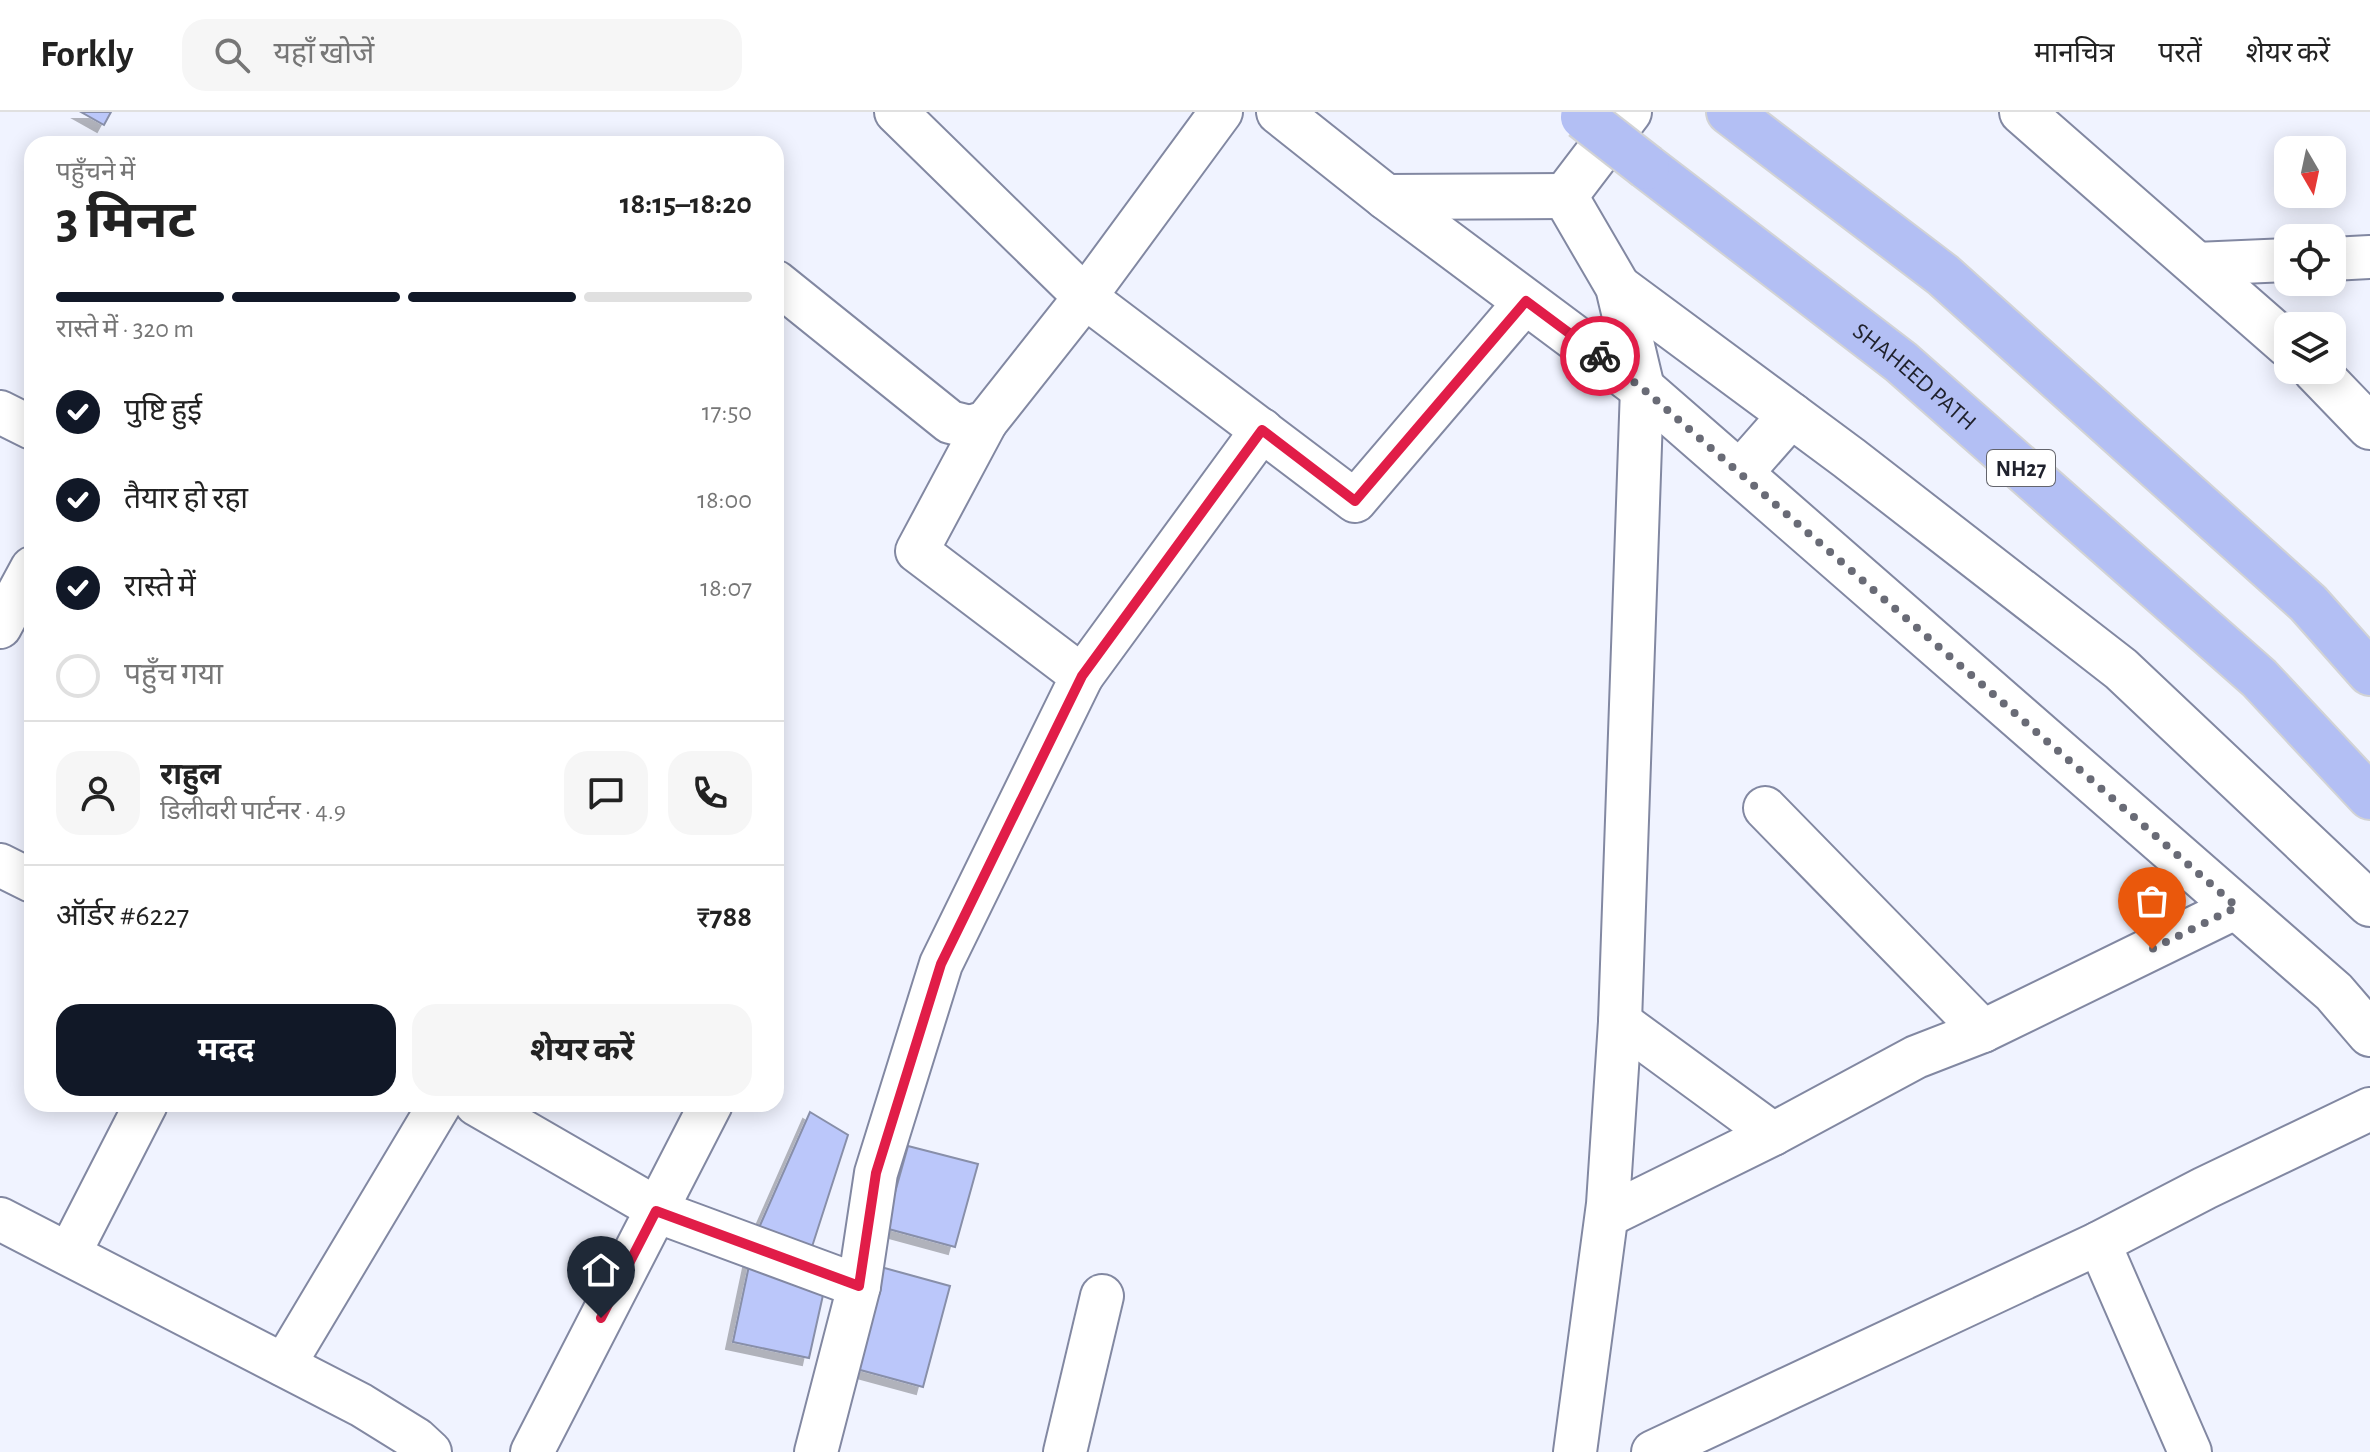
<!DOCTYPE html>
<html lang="hi">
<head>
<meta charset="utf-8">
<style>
  body { margin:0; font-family:"Alegreya Sans","Noto Sans Devanagari",sans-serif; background:#f6f6f6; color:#222; height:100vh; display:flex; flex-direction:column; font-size:30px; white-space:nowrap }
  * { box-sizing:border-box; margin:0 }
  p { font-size:26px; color:#767676 }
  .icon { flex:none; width:44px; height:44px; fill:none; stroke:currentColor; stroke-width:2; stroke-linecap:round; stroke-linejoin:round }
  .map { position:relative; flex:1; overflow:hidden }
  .sheet { position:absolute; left:24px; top:24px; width:760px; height:976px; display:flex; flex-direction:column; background:#fff; border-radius:24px; box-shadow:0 4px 20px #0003 }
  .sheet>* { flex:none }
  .needle { width:52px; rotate:171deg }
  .tools { position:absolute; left:2274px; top:24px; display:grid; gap:16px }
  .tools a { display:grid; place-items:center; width:72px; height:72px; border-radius:16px; background:#fff; box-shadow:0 4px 20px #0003; font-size:40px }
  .pin { position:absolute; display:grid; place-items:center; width:68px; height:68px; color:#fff; margin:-82px -34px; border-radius:50% 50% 50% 0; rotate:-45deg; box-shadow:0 0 8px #0007 }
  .pin .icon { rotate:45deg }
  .courier { position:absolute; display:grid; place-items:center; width:80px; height:80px; margin:-40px; border:6px solid #e11d48; border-radius:50%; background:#fff; color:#222; box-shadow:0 2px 10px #0007 }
  .headline em { font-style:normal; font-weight:700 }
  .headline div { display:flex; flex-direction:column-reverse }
  .headline { display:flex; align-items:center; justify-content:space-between; height:136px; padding:0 32px }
  h1 { font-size:52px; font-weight:700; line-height:60px }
  .bar { display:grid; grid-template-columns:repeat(4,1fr); gap:12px 8px; align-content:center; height:96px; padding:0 32px }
  .bar i { height:10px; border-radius:6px; background:#e0e0e0 }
  .bar .on { background:#111827 }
  .bar p { grid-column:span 4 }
  .line { display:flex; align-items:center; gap:20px; padding:0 32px; border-top:2px solid #e0e0e0 }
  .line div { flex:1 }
  .round { display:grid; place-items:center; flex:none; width:84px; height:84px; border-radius:24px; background:#f6f6f6 }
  ol { padding:0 32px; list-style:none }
  li { display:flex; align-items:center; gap:24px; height:88px }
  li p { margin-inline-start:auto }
  li .icon { padding:8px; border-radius:50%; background:#111827; color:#fff; stroke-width:4 }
  li:last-child { color:#767676 }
  li i { width:44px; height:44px; border:4px solid #e0e0e0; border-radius:50% }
  .button { display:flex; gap:16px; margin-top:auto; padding:16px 32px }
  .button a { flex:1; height:92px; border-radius:24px; background:#111827; color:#fff; font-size:32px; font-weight:700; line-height:92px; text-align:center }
  .button a+a { background:#f6f6f6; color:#222 }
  header { display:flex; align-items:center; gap:48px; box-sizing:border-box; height:112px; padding:0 40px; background:#fff; border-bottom:2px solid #e0e0e0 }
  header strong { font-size:38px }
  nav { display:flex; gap:44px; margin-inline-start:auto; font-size:28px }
  .search { width:560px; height:72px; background:#f6f6f6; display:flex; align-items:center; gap:20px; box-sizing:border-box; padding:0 28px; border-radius:24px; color:#767676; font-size:30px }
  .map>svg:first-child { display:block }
  .building { fill:#bbc7fa; stroke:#888fa9; stroke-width:2; filter:url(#shadow) }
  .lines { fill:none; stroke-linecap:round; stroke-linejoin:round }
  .minor-casing { stroke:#8288a2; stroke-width:46 }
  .tertiary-casing { stroke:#8288a2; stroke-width:48 }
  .trunk-casing { stroke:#d2d3d5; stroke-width:48 }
  .minor { stroke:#fff; stroke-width:42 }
  .tertiary { stroke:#fff; stroke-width:44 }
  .trunk { stroke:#b3bff4; stroke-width:44 }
  .trunk-bridge-casing { stroke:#d2d3d5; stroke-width:48; stroke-linecap:butt }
  .trunk-bridge { stroke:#b3bff4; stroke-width:44 }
  .done { stroke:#696b76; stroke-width:8; stroke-dasharray:0 14.4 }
  .route { stroke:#e11d48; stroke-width:10 }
  .labels { text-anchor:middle; stroke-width:8; stroke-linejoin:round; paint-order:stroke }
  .shield { fill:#fff; stroke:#63646c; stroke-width:2 }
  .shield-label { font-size:22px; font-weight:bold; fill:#20222d }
  .street-label { font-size:24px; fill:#20222d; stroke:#fff }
</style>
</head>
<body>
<header>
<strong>Forkly</strong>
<div class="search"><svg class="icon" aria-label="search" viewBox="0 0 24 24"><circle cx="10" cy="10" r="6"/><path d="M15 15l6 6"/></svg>यहाँ खोजें</div>
<nav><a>मानचित्र</a><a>परतें</a><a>शेयर करें</a></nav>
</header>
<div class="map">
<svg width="2370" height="1340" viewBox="0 0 2370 1340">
  <defs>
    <filter id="shadow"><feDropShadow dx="-7" dy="7" stdDeviation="0" flood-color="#0004"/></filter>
  </defs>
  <rect width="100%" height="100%" fill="#f0f3ff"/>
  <g class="building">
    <polygon points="81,0 111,0 104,13"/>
    <polygon points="810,1000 848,1023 810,1141 758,1118"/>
    <polygon points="908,1034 978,1052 955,1135 885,1116"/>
    <polygon points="750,1149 827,1165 809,1246 733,1230"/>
    <polygon points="870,1152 950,1174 923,1275 842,1253"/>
  </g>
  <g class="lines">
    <defs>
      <g id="minor">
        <polyline points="896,0 1085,185 1355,389 1526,189"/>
        <polyline points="2332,147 2370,145"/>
        <polyline points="2196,152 2288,148"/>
        <polyline points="776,170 950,310 970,315 986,310 1085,185 1221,0"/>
        <polyline points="0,300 32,316"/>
        <polyline points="0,515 32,456"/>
        <polyline points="1082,564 1262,318"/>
        <polyline points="1765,696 1983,919"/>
        <polyline points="0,753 32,769"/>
        <polyline points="1620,910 1773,1022"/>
        <polyline points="476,992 642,1088 656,1099 532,1340"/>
        <polyline points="711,992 656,1099 859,1174"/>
        <polyline points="1607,1104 1773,1022 1916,945 1983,919 2237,795"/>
        <polyline points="0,1107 361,1293 416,1327 430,1340"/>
        <polyline points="69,1142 146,992"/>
        <polyline points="284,1253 440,992"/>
        <polyline points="816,1340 859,1174 876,1061 941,852 1082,564 917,439 986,310"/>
        <polyline points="1065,1340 1102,1184"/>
        <polyline points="1575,1340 1608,1092 1620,910 1642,276"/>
        <polyline points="1653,1340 2099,1131"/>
        <polyline points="2190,1340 2099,1131 2205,1076 2370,997"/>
      </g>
      <g id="tertiary">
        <polyline points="1279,0 1386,85 1565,84"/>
        <polyline points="2022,0 2288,233"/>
        <polyline points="1565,84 1618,175 1642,276"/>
        <polyline points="1565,84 1629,0"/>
        <polyline points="1386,85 1642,276 2334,880 2370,922"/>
        <polyline points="1618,175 1849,346 2121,557 2370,792"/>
        <polyline points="2315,258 2370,315"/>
        <polyline points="1740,361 1791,303"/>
      </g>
      <g id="trunk">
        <polyline points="1729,0 1943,163 2308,491 2370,561"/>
        <path id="s1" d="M1647,55L1901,250L2259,566L2370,685"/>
      </g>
    </defs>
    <use href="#minor" class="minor-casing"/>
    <use href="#tertiary" class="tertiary-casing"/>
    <use href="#trunk" class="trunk-casing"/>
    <use href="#minor" class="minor"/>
    <use href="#tertiary" class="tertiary"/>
    <use href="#trunk" class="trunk"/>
    <defs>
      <polyline id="trunk-bridge" points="1583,5 1647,55"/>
    </defs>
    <use href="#trunk-bridge" class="trunk-bridge-casing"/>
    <use href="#trunk-bridge" class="trunk-bridge"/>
  </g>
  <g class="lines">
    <polyline class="done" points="1600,244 1642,276 2237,795 2152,837"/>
    <polyline class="route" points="601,1206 656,1099 859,1174 876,1061 941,852 1082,564 1262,318 1355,389 1526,189 1600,244"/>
  </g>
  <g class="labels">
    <rect class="shield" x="1987" y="338" width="68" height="36" rx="6"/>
    <g class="shield-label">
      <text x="2021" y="364">NH27</text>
    </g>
    <g class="street-label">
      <text dy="8" stroke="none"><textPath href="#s1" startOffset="340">SHAHEED PATH</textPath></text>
    </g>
  </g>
</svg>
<div class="tools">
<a><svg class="needle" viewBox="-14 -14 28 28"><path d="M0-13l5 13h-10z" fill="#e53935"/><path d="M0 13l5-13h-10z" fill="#767676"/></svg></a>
<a><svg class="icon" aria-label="locate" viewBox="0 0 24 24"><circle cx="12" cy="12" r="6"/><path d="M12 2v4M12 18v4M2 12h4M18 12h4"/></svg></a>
<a><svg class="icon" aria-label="layers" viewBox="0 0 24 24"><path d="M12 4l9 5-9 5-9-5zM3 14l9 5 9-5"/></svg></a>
</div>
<div class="pin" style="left:2152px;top:837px;background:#ea580c"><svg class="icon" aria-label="bag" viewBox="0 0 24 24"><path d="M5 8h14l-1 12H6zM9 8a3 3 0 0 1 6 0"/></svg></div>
<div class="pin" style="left:601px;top:1206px;background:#1f2937"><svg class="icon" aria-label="home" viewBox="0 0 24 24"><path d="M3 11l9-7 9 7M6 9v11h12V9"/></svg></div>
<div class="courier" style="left:1600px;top:244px"><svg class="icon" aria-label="bike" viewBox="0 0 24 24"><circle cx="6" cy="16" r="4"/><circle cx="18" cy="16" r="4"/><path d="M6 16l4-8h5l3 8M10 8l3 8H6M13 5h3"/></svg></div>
<section class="sheet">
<div class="headline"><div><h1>3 मिनट</h1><p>पहुँचने में</p></div><em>18:15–18:20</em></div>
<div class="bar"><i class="on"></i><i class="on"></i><i class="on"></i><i></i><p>रास्ते में · 320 m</p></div>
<ol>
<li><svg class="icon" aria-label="check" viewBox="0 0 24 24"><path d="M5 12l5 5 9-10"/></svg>पुष्टि हुई<p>17:50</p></li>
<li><svg class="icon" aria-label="check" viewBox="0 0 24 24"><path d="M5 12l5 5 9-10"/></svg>तैयार हो रहा<p>18:00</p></li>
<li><svg class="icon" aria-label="check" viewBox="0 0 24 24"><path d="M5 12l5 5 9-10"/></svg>रास्ते में<p>18:07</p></li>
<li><i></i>पहुँच गया</li>
</ol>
<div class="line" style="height:144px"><a class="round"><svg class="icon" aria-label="person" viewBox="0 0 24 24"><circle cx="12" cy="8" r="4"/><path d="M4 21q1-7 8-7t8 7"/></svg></a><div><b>राहुल</b><p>डिलीवरी पार्टनर · 4.9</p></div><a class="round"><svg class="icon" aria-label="chat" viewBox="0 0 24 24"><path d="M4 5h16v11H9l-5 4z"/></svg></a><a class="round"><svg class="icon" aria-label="phone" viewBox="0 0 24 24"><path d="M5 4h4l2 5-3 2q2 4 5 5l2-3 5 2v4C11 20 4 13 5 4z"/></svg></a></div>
<div class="line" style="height:104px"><div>ऑर्डर #6227</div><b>₹788</b></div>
<div class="button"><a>मदद</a><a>शेयर करें</a></div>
</section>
</div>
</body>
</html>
